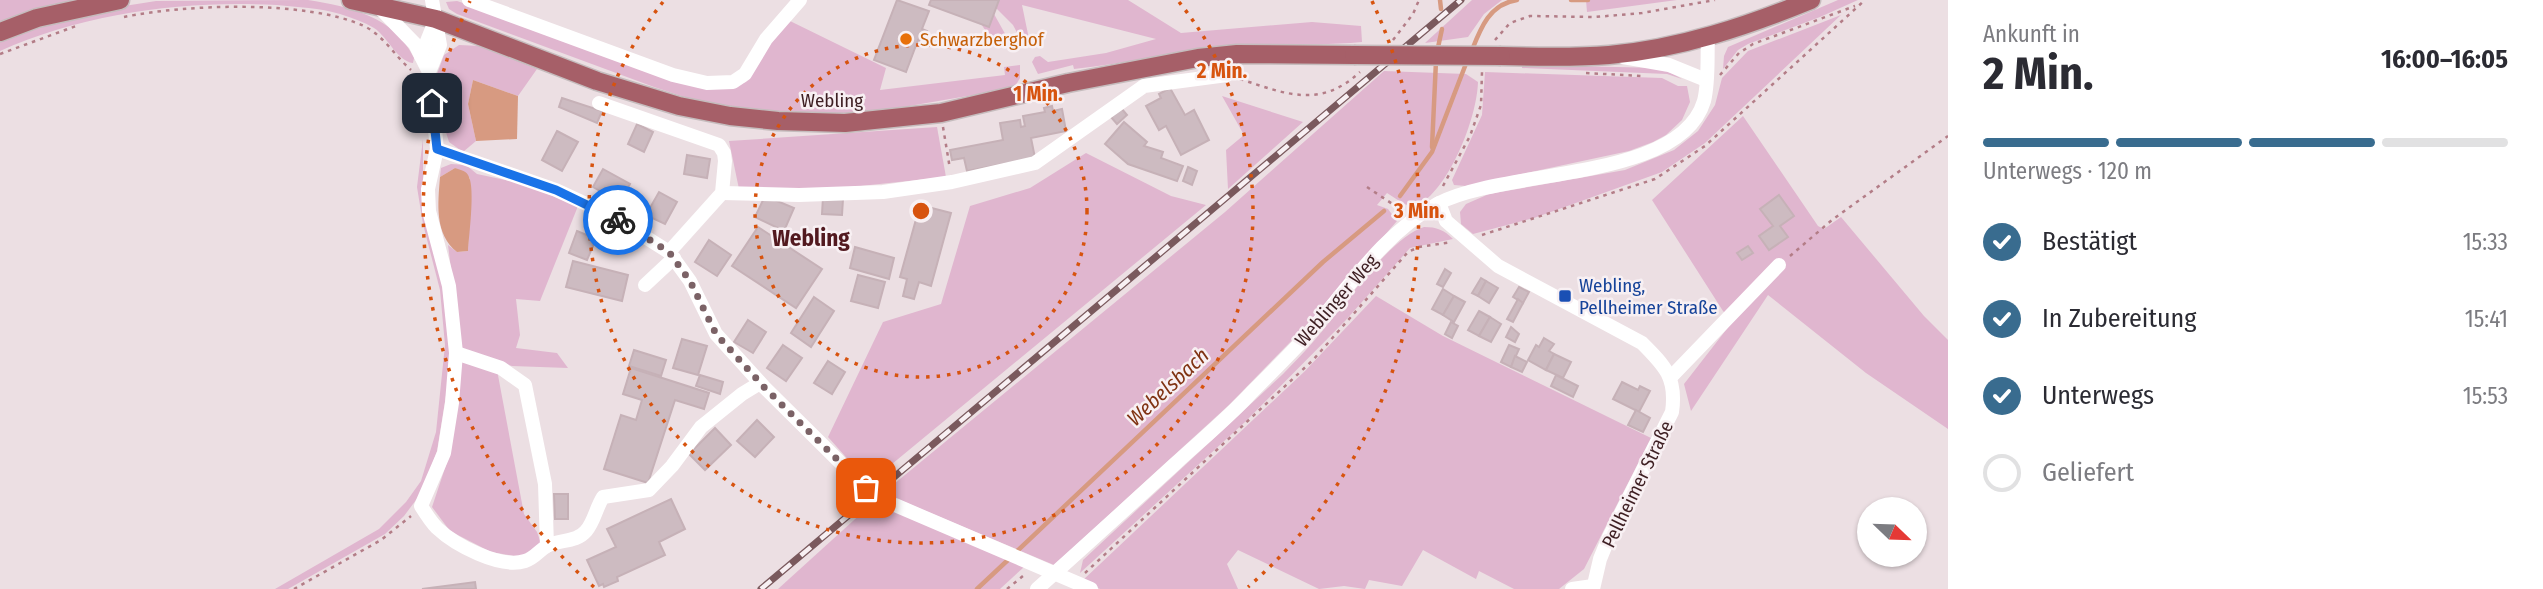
<!DOCTYPE html>
<html lang="de">
<head>
<meta charset="utf-8">
<style>
  body { margin:0; font-family:"Fira Sans Condensed",sans-serif; background:#f7f7f7; color:#2b2b33; height:100vh; display:flex; flex-direction:column; font-size:26px; white-space:nowrap }
  * { box-sizing:border-box; margin:0 }
  p { font-size:23px; color:#7c7c81 }
  .icon { flex:none; width:38px; height:38px; fill:none; stroke:currentColor; stroke-width:2; stroke-linecap:round; stroke-linejoin:round }
  .map { position:relative; flex:1; overflow:hidden }
  .panel { display:flex; flex-direction:column; background:#fff; width:595px }
  .panel>* { flex:none }
  .needle { width:46px; rotate:113deg }
  .tools { position:absolute; left:1857px; top:497px; display:grid; gap:14px }
  .tools a { display:grid; place-items:center; width:70px; height:70px; border-radius:50%; background:#fff; box-shadow:0 2px 5px #0004; font-size:35px }
  .pin { position:absolute; display:grid; place-items:center; width:60px; height:60px; color:#fff; margin:-30px; border-radius:14px; box-shadow:0 4px 10px #0006 }
  .courier { position:absolute; display:grid; place-items:center; width:70px; height:70px; margin:-35px; border:5px solid #1a73e8; border-radius:50%; background:#fff; color:#222; box-shadow:0 2px 9px #0007 }
  .headline em { font-style:normal; font-weight:700 }
  .headline div { display:flex; flex-direction:column-reverse }
  .headline { display:flex; align-items:center; justify-content:space-between; height:119px; padding:0 35px }
  h1 { font-size:46px; font-weight:700; line-height:52px }
  .bar { display:grid; grid-template-columns:repeat(4,1fr); gap:10px 7px; align-content:center; height:84px; padding:0 35px }
  .bar i { height:9px; border-radius:5px; background:#e1e1e2 }
  .bar .active { background:#396c8f }
  .bar p { grid-column:span 4 }
  ol { padding:0 35px; list-style:none }
  li { display:flex; align-items:center; gap:21px; height:77px }
  li p { margin-inline-start:auto }
  li .icon { padding:7px; border-radius:50%; background:#396c8f; color:#fff; stroke-width:4 }
  li:last-child { color:#7c7c81 }
  li i { width:38px; height:38px; border:4px solid #e1e1e2; border-radius:50% }
  main { display:flex; flex:1; min-height:0 }
  .map>svg:first-child { display:block }
  .green { fill:#e0b6cf }
  .water { fill:#d79a81 }
  .lines { fill:none; stroke-linecap:round; stroke-linejoin:round }
  .stream { stroke:#d79a81; stroke-width:4.5 }
  .building { fill:#cdbbc1; stroke:#c6b1b7; stroke-width:2 }
  .major-casing { stroke:#c5bcbd; stroke-width:21 }
  .path { stroke:#b37d87; stroke-width:2.5; stroke-dasharray:3.5 5; stroke-linecap:butt }
  .minor { stroke:#fff; stroke-width:14 }
  .major { stroke:#a65f68; stroke-width:18 }
  .rail-casing { stroke:#7a595d; stroke-width:7 }
  .rail { stroke:#f8f0f3; stroke-width:4.5; stroke-dasharray:13; stroke-linecap:butt }
  .major-bridge-casing { stroke:#c5bcbd; stroke-width:21; stroke-linecap:butt }
  .major-bridge { stroke:#a65f68; stroke-width:18 }
  .done { stroke:#7b6266; stroke-width:7; stroke-dasharray:0 12.6 }
  .route { stroke:#1a73e8; stroke-width:9 }
  .ring { fill:none; stroke:#d7530e; stroke-width:3.5; stroke-dasharray:3.5 7 }
  .food-dot { fill:#e8710a; stroke:#f8f0f3; stroke-width:2.5 }
  .transit-dot { fill:#1a4fb4; stroke:#f8f0f3; stroke-width:2.5 }
  .labels { text-anchor:middle; stroke-width:5; stroke-linejoin:round; paint-order:stroke }
  .food-label { font-size:19px; fill:#c56008; stroke:#f8f0f3; text-anchor:start }
  .street-label { font-size:19px; fill:#3e1f23; stroke:#f8f0f3 }
  .transit-label { font-size:19px; fill:#164399; stroke:#f8f0f3; text-anchor:start }
  .water-label { font-size:21px; font-style:italic; fill:#803313; stroke:#f8f0f3 }
  .quarter-label { font-size:23px; font-weight:bold; fill:#52191f; stroke:#f8f0f3 }
  .centre { fill:#d7530e; stroke:#f8f0f3; stroke-width:3.5 }
  .ring-label { font-size:21px; text-anchor:middle; font-weight:bold; fill:#d7530e; stroke:#f8f0f3; stroke-width:5; stroke-linejoin:round; paint-order:stroke }
</style>
</head>
<body>
<main>
<div class="map">
<svg width="1948" height="589" viewBox="0 0 1948 589">
  <rect width="100%" height="100%" fill="#ecdfe3"/>
  <g class="green">
    <polygon points="0,0 72,0 0,26"/>
    <path d="M308,0C350,7 394,16 414,58L413,63C397,61 388,37 374,28C364,22 352,18 340,14C320,8 297,7 277,5C184,0 85,13 0,51V42L38,26L99,10L156,1Z"/>
    <path d="M999,0H1128L1181,33L1312,22L1361,26L1362,42C1322,46 1280,43 1239,46C1183,50 1129,63 1074,69L1073,65L1038,74L1032,62L1035,57L1040,56L1048,62L1106,53L1156,39L1022,5L1029,39L1027,45L1024,46L1013,25L996,8Z"/>
    <polygon points="1472,0 1502,0 1484,14 1468,37 1425,43"/>
    <polygon points="1586,0 1677,0 1587,12"/>
    <polygon points="1838,0 1858,0 1820,17 1748,44 1738,50 1723,69 1724,56 1728,47"/>
    <polygon points="457,1 727,89 746,82 769,45 790,21 886,68 880,90 1005,75 1004,67 1020,65 1020,78 1014,88 851,116 776,113 706,104 654,87 457,14 449,9 446,2"/>
    <polygon points="994,14 1008,39 1004,47 997,47 981,24 989,27"/>
    <polygon points="1841,15 1705,143 1662,172 1534,218 1473,234 1461,224 1460,212 1466,204 1489,194 1625,170 1674,150 1698,131 1715,105 1722,78 1748,51"/>
    <polygon points="459,45 480,46 537,69 518,96 473,80 468,104 476,141 463,152 449,142 438,106 437,74 444,55"/>
    <polygon points="1522,65 1662,68 1682,79 1667,74 1522,68"/>
    <path d="M1384,71L1466,74L1478,82C1477,118 1449,191 1415,207L1404,204L1387,193L1377,205L1388,209L1397,221L1301,331L1229,405L1054,565L883,493L1225,212Z"/>
    <polygon points="1485,72 1662,78 1678,86 1687,86 1690,102 1682,120 1666,135 1653,142 1629,151 1466,186 1454,185 1452,180 1482,115"/>
    <polygon points="1222,96 1303,122 1228,189 1226,150 1244,135"/>
    <polygon points="1743,116 1818,226 1824,229 1841,217 1924,316 1948,340 1948,429 1866,373 1768,295 1691,411 1684,384 1733,321 1723,311 1652,200"/>
    <polygon points="937,127 946,177 832,189 739,189 729,141"/>
    <polygon points="423,139 423,180 441,273 451,364 437,451 422,492 404,516 385,534 288,589 275,589 379,529 406,502 421,481 436,432 445,345 440,290 423,224 417,187"/>
    <polygon points="1086,153 1171,196 1206,205 869,483 828,437 883,322 941,304 970,206 1030,188"/>
    <polygon points="451,164 466,165 477,174 520,183 578,206 540,301 516,299 520,335 516,348 557,353 568,368 512,366 461,350 448,245 457,252 468,251 470,178 455,168 440,177 441,168"/>
    <path d="M1424,227C1437,227 1444,230 1453,239L1410,248L1345,321L1245,422L1080,573L1083,560L1283,374C1293,363 1304,353 1313,342C1339,313 1389,237 1424,227Z"/>
    <polygon points="1376,296 1443,336 1651,438 1584,569 1559,589 1514,589 1479,571 1476,579 1423,550 1402,586 1369,580 1365,589 1344,586 1319,589 1238,550 1227,564 1238,589 1100,589 1082,581 1305,371"/>
    <polygon points="462,362 497,370 524,514 537,532 542,546 520,557 491,552 450,531 432,507 451,450"/>
    <polygon points="875,501 1024,567 1000,589 778,589"/>
  </g>
  <g class="water">
    <polygon points="473,80 518,96 517,139 476,141 468,104"/>
    <path d="M455,168C461,170 467,171 469,177C475,190 469,235 468,251L457,252C434,234 438,203 440,177Z"/>
  </g>
  <g class="lines">
    <g class="stream">
      <polyline points="1440,0 1441,9"/>
      <polyline points="1571,0 1588,0"/>
      <path d="M1472,50C1481,27 1490,4 1517,0"/>
      <polyline points="1437,52 1442,29"/>
      <polyline points="1432,147 1436,61"/>
      <polyline points="1400,196 1432,152 1467,61"/>
      <polyline points="1015,553 1323,262 1384,211"/>
      <polyline points="977,589 1009,559"/>
    </g>
  </g>
  <g class="building">
    <polygon points="897,0 929,11 922,29 927,31 926,33 923,42 918,40 906,72 874,60"/>
    <polygon points="931,0 999,0 989,27 929,5"/>
    <polygon points="1170,88 1185,115 1194,110 1209,140 1181,155 1166,126 1159,130 1146,106 1161,98 1159,94"/>
    <polygon points="562,98 602,111 597,123 559,107"/>
    <polygon points="1052,106 1053,111 1062,109 1066,131 1031,138 1035,158 967,171 964,158 952,160 950,150 1003,140 1000,123 1020,120 1021,127 1025,126 1023,116 1045,112 1044,108"/>
    <polygon points="1121,108 1127,115 1117,124 1111,117"/>
    <polygon points="1124,122 1147,142 1144,146 1163,152 1161,158 1183,166 1177,181 1128,164 1105,144"/>
    <polygon points="637,124 653,132 644,152 628,144"/>
    <polygon points="557,131 578,142 562,171 542,160"/>
    <polygon points="687,155 710,159 707,178 684,174"/>
    <polygon points="1188,167 1197,171 1192,185 1183,181"/>
    <polygon points="603,169 630,184 624,195 616,190 612,198 593,187"/>
    <polygon points="659,192 677,202 665,224 646,215"/>
    <polygon points="1779,195 1794,216 1780,226 1788,237 1769,250 1759,236 1773,226 1760,209"/>
    <polygon points="765,196 794,208 784,231 755,217"/>
    <polygon points="823,197 843,199 842,215 822,214"/>
    <polygon points="920,205 951,213 931,286 919,282 914,299 903,296 907,279 900,277"/>
    <polygon points="758,227 822,269 796,308 732,266"/>
    <polygon points="577,231 596,239 587,260 569,253"/>
    <polygon points="709,240 731,255 717,276 695,262"/>
    <polygon points="1748,246 1753,253 1742,260 1737,253"/>
    <polygon points="855,247 894,258 889,279 850,268"/>
    <polygon points="573,261 628,275 622,301 566,287"/>
    <polygon points="1445,269 1451,273 1443,287 1437,284"/>
    <polygon points="858,275 885,282 878,308 851,301"/>
    <polygon points="1481,278 1486,281 1478,296 1472,293"/>
    <polygon points="1486,281 1498,288 1489,303 1478,296"/>
    <polygon points="1519,287 1529,292 1523,303 1513,297"/>
    <polygon points="1443,289 1454,296 1443,315 1432,309"/>
    <polygon points="1454,296 1465,302 1454,322 1443,315"/>
    <polygon points="814,297 834,311 811,347 791,333"/>
    <polygon points="1518,299 1523,303 1513,322 1507,319"/>
    <polygon points="1479,311 1490,317 1479,336 1468,330"/>
    <polygon points="1490,317 1501,324 1491,342 1479,336"/>
    <polygon points="748,320 766,332 753,353 734,342"/>
    <polygon points="1451,322 1458,326 1452,338 1445,334"/>
    <polygon points="1511,327 1519,334 1515,342 1506,337"/>
    <polygon points="1544,338 1554,344 1549,351 1554,354 1546,370 1528,360 1536,345 1539,347"/>
    <polygon points="682,339 707,346 698,375 673,368"/>
    <polygon points="783,345 802,358 786,381 767,368"/>
    <polygon points="1509,345 1519,349 1511,367 1501,362"/>
    <polygon points="634,350 666,360 661,376 629,366"/>
    <polygon points="1554,354 1571,362 1563,378 1546,370"/>
    <polygon points="1515,356 1527,362 1522,372 1511,367"/>
    <polygon points="828,361 845,372 832,394 814,383"/>
    <polygon points="631,368 709,393 704,409 675,400 648,483 604,469 621,415 636,420 642,400 623,394"/>
    <polygon points="700,375 723,382 720,394 696,386"/>
    <polygon points="1556,375 1578,386 1573,397 1551,386"/>
    <polygon points="1622,382 1638,390 1640,386 1650,391 1639,412 1613,399"/>
    <polygon points="1636,410 1650,418 1643,432 1628,425"/>
    <polygon points="757,420 774,437 755,457 737,441"/>
    <polygon points="715,428 731,445 705,470 689,454"/>
    <polygon points="554,494 568,494 568,519 555,519"/>
    <polygon points="671,499 685,529 659,542 665,555 617,577 618,581 604,587 603,584 599,586 587,560 616,547 607,529"/>
    <polygon points="475,582 476,589 422,589"/>
  </g>
  <g class="lines">
    <defs>
      <g id="major">
        <polyline points="351,0 436,19 597,81 679,106 730,116 778,121 845,123 941,113 1068,83 1198,58 1237,54 1354,55"/>
        <polyline points="0,32 37,18 120,0"/>
        <path d="M1501,56C1537,57 1573,58 1609,55C1679,49 1747,26 1811,0"/>
      </g>
    </defs>
    <use href="#major" class="major-casing"/>
    <g class="path">
      <path d="M124,17C186,4 307,0 364,26C384,36 395,56 411,70"/>
      <polyline points="1393,40 1413,14 1419,0"/>
      <polyline points="1495,40 1510,23 1530,16 1595,17 1642,13 1715,0"/>
      <polyline points="0,54 76,26"/>
      <polyline points="1586,73 1642,76"/>
      <polyline points="1720,75 1739,53 1753,44 1855,6"/>
      <path d="M1240,79C1286,94 1320,109 1360,72"/>
      <polyline points="943,127 950,169"/>
      <polyline points="1443,186 1470,136 1481,105 1482,72"/>
      <polyline points="1367,187 1403,211"/>
      <polyline points="1482,235 1655,179 1705,146 1865,0"/>
      <polyline points="1790,256 1832,220 1948,136"/>
      <polyline points="1085,573 1313,360 1408,252 1419,247 1452,242"/>
      <polyline points="294,589 381,540 411,516"/>
      <polyline points="1007,589 1023,576"/>
    </g>
    <g class="minor">
      <path d="M432,0L440,45L429,72L437,149L428,189L429,211L449,286L456,353L452,403L444,453L421,506C426,514 431,522 437,528C455,545 500,569 525,561C535,558 538,551 547,546C559,539 576,543 586,531C594,522 596,508 603,497L649,490L672,466L701,427L742,394L760,383"/>
      <polyline points="469,0 673,75 707,83 733,82 745,74 766,39 800,0"/>
      <polyline points="377,5 415,44 429,72"/>
      <polyline points="421,56 436,19"/>
      <polyline points="1623,57 1669,65 1706,80"/>
      <polyline points="599,103 719,145 724,153 725,161 722,193 669,252"/>
      <polyline points="437,149 556,190 612,216 669,252 690,281 716,334 764,387 866,488"/>
      <polyline points="722,193 799,195 883,192 952,182 1035,163 1144,86 1227,75"/>
      <path d="M1439,203L1446,221L1498,266L1642,343C1665,366 1677,378 1672,412L1609,537L1600,559L1593,589"/>
      <polyline points="645,285 674,258"/>
      <polyline points="456,353 501,368 525,385 545,484 547,546"/>
      <polyline points="1670,378 1779,265"/>
      <polyline points="895,505 1091,589"/>
      <path d="M1037,589C1083,548 1129,506 1175,464C1201,440 1228,418 1252,392C1270,374 1287,357 1304,339C1346,292 1381,235 1437,204C1504,168 1680,182 1704,101C1709,81 1707,57 1708,37"/>
      <polyline points="1572,589 1593,586"/>
    </g>
    <use href="#major" class="major"/>
    <defs>
      <polyline id="rail" points="761,589 1461,0"/>
    </defs>
    <use href="#rail" class="rail-casing"/>
    <use href="#rail" class="rail"/>
    <defs>
      <polyline id="major-bridge" points="1354,55 1501,56"/>
    </defs>
    <use href="#major-bridge" class="major-bridge-casing"/>
    <use href="#major-bridge" class="major-bridge"/>
  </g>
  <g class="lines">
    <polyline class="done" points="618,220 669,252 690,281 716,334 764,387 866,488"/>
    <polyline class="route" points="432,103 437,149 556,190 618,220"/>
  </g>
  <g class="ring">
    <circle cx="921" cy="211" r="166"/>
    <path d="M1179 2A332 332 0 1 1 663 2"/>
    <path d="M594 587A498 498 0 0 1 470 1M1372 1A498 498 0 0 1 1248 587"/>
  </g>
  <circle class="food-dot" cx="906" cy="39" r="7"/>
  <rect class="transit-dot" x="1558" y="289" width="14" height="14" rx="3.5"/>
  <g class="labels">
    <g class="food-label">
      <text x="920" y="46">Schwarzberghof</text>
    </g>
    <g class="street-label">
      <text x="832" y="107">Webling</text>
      <text transform="translate(1336 300) rotate(-49)" y="7">Weblinger Weg</text>
      <text transform="translate(1637 484) rotate(-64)" y="7">Pellheimer Straße</text>
    </g>
    <g class="transit-label">
      <text x="1579" y="292">Webling,<tspan x="1579" dy="22">Pellheimer Straße</tspan></text>
    </g>
    <g class="water-label">
      <text transform="translate(1168 387) rotate(-43)" y="7">Webelsbach</text>
    </g>
    <g class="quarter-label">
      <text x="811" y="246">Webling</text>
    </g>
  </g>
  <circle cx="921" cy="211" r="10" class="centre"/>
  <g class="ring-label">
    <text x="1222" y="78">2 Min.</text>
    <text x="1038" y="101">1 Min.</text>
    <text x="1419" y="218">3 Min.</text>
  </g>
</svg>
<div class="tools">
<a><svg class="needle" viewBox="-14 -14 28 28"><path d="M0-13l5 13h-10z" fill="#e53935"/><path d="M0 13l5-13h-10z" fill="#7c7c81"/></svg></a>
</div>
<div class="pin" style="left:866px;top:488px;background:#ea580c"><svg class="icon" aria-label="bag" viewBox="0 0 24 24"><path d="M5 8h14l-1 12H6zM9 8a3 3 0 0 1 6 0"/></svg></div>
<div class="pin" style="left:432px;top:103px;background:#1f2937"><svg class="icon" aria-label="home" viewBox="0 0 24 24"><path d="M3 11l9-7 9 7M6 9v11h12V9"/></svg></div>
<div class="courier" style="left:618px;top:220px"><svg class="icon" aria-label="bike" viewBox="0 0 24 24"><circle cx="6" cy="16" r="4"/><circle cx="18" cy="16" r="4"/><path d="M6 16l4-8h5l3 8M10 8l3 8H6M13 5h3"/></svg></div>
</div>
<section class="panel">
<div class="headline"><div><h1>2 Min.</h1><p>Ankunft in</p></div><em>16:00–16:05</em></div>
<div class="bar"><i class="active"></i><i class="active"></i><i class="active"></i><i></i><p>Unterwegs · 120 m</p></div>
<ol>
<li><svg class="icon" aria-label="check" viewBox="0 0 24 24"><path d="M5 12l5 5 9-10"/></svg>Bestätigt<p>15:33</p></li>
<li><svg class="icon" aria-label="check" viewBox="0 0 24 24"><path d="M5 12l5 5 9-10"/></svg>In Zubereitung<p>15:41</p></li>
<li><svg class="icon" aria-label="check" viewBox="0 0 24 24"><path d="M5 12l5 5 9-10"/></svg>Unterwegs<p>15:53</p></li>
<li><i></i>Geliefert</li>
</ol>
</section>
</main>
</body>
</html>
